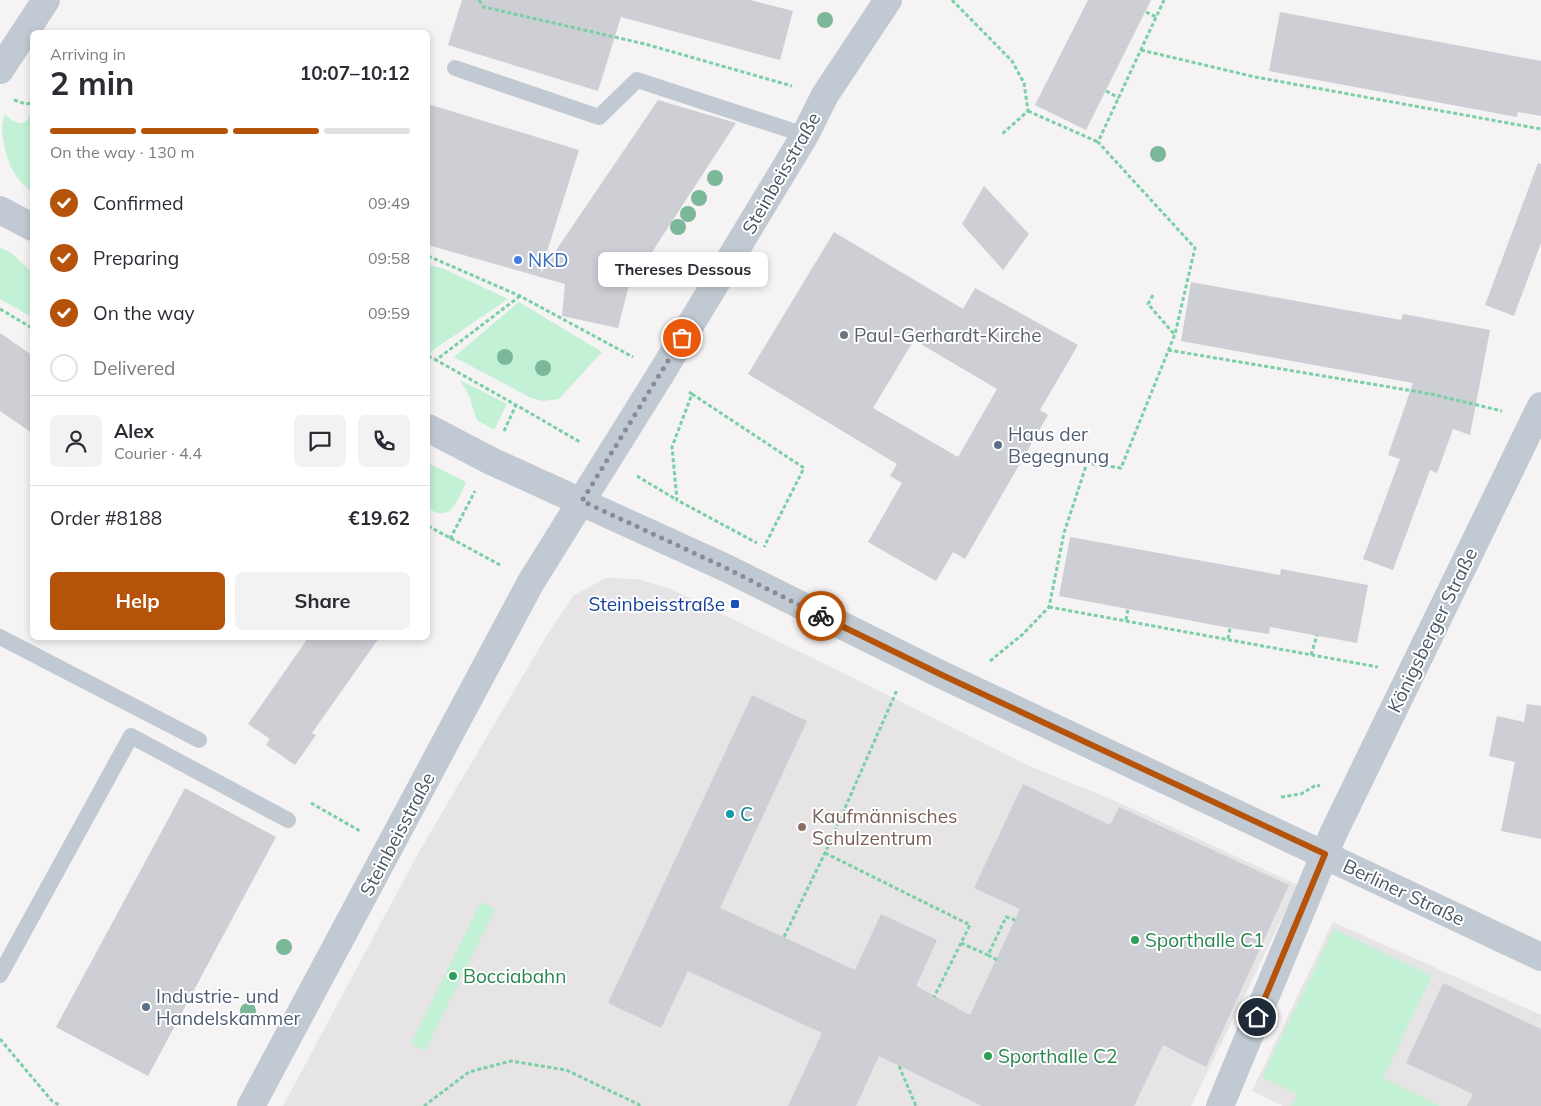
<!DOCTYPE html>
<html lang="en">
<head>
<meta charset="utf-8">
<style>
  body { margin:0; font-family:Mulish,sans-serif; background:#f2f2f3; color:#2b2b33; height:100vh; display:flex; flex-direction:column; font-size:19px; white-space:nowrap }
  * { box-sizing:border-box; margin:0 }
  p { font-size:16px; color:#7c7c81 }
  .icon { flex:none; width:28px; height:28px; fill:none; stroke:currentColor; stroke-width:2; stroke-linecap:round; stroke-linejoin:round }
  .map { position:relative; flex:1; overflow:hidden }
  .sheet { position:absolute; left:30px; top:30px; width:400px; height:610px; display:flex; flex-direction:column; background:#fff; border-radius:8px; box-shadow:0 2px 8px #0003 }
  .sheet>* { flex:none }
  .pin { position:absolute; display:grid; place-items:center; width:42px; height:42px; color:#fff; margin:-21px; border:2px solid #fff; border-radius:50%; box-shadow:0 1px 5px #0007 }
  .courier { position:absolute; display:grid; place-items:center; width:50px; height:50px; margin:-25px; border:4px solid #b45309; border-radius:50%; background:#fff; color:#222; box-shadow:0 1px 6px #0007 }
  .bubble { position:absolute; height:35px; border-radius:8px; background:#fff; box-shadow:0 2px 8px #0003; font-size:16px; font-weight:700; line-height:35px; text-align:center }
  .head em { font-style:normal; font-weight:700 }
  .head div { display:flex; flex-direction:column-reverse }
  .head { display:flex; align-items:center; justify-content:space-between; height:85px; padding:0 20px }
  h1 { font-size:32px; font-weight:700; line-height:38px }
  .bar { display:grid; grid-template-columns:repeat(4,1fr); gap:8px 5px; align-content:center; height:60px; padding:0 20px }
  .bar i { height:6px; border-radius:4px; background:#e1e1e2 }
  .bar .active { background:#b45309 }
  .bar p { grid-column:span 4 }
  .line { display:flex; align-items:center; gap:12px; padding:0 20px; border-top:1px solid #e1e1e2 }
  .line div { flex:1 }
  .round { display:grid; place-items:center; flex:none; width:52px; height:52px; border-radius:8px; background:#f2f2f3 }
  ol { padding:0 20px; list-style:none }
  li { display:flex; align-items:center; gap:15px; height:55px }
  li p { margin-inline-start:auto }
  li .icon { padding:5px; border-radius:50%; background:#b45309; color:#fff; stroke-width:4 }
  li:last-child { color:#7c7c81 }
  li i { width:28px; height:28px; border:2px solid #e1e1e2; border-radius:50% }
  .action { display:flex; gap:10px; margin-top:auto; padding:10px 20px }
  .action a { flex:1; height:58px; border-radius:8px; background:#b45309; color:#fff; font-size:20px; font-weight:700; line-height:58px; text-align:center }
  .action a+a { background:#f2f2f3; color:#2b2b33 }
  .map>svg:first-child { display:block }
  .education { fill:#e6e4e5 }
  .green { fill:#c3f1d5 }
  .building { fill:#cdcfd5; fill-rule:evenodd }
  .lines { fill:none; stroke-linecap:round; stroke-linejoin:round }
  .path { stroke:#7ad0a6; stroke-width:3; stroke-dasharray:4 2.5; stroke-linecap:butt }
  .service { stroke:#c1cad2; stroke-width:16 }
  .minor { stroke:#c1cad2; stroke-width:28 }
  .tertiary { stroke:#c1cad2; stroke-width:28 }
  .tree { fill:#7bb799 }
  .done { stroke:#868d94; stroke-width:5; stroke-dasharray:0 9 }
  .route { stroke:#b45309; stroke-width:6 }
  .shop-dot { fill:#3f7fe0; stroke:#fff; stroke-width:2 }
  .worship-dot { fill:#6b7280; stroke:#fff; stroke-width:2 }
  .service-dot { fill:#5c6f8a; stroke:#fff; stroke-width:2 }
  .transit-dot { fill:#1a4fb4; stroke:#fff; stroke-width:2 }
  .culture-dot { fill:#0f9aa8; stroke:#fff; stroke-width:2 }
  .education-dot { fill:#8d6e63; stroke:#fff; stroke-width:2 }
  .leisure-dot { fill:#2e9e5b; stroke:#fff; stroke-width:2 }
  .labels { text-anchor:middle; stroke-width:4; stroke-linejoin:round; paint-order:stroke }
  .street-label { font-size:19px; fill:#4a5661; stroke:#fff }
  .shop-label { font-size:19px; fill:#366cbe; stroke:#fff; text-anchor:start }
  .worship-label { font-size:19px; fill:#5b616d; stroke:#fff; text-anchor:start }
  .service-label { font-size:19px; fill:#4e5e75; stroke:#fff; text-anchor:start }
  .transit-label { font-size:19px; fill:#164399; stroke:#fff; text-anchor:end }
  .culture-label { font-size:19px; fill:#0d838f; stroke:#fff; text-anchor:start }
  .education-label { font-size:19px; fill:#785e54; stroke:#fff; text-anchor:start }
  .leisure-label { font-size:19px; fill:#27864d; stroke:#fff; text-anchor:start }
</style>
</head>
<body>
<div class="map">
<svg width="1541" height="1106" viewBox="0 0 1541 1106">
  <rect width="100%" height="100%" fill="#f5f3f3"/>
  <g class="education">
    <polygon points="606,578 637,579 671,589 839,671 1029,766 1120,803 1298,885 1191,1106 283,1106 420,850 547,635 573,596"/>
    <polygon points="1333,922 1541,1015 1541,1106 1283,1106 1252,1091"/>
  </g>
  <g class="green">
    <path d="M31,106H32V191C11,179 4,152 2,129C2,124 4,119 4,114L12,120L21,124C29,120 31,115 31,106Z"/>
    <polygon points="0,248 10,252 32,272 32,317 0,299"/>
    <polygon points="428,265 442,268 508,299 430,352 428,351"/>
    <polygon points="519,302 602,352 559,399 543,401 531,398 454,357"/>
    <polygon points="460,380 507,404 494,430 477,420 469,396"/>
    <path d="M428,463L466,482C461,492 454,517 438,513C435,513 431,509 428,508Z"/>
    <polygon points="481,902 495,909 425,1051 411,1044"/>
    <polygon points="1334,929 1432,976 1383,1078 1440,1106 1292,1106 1298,1094 1262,1077"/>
  </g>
  <g class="building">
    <polygon points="462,0 750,0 793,11 780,60 621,17 598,91 448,45"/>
    <polygon points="1088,0 1151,0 1086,130 1035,105"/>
    <polygon points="1280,12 1541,61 1541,116 1518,112 1517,117 1269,71"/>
    <polygon points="658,100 736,123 628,289 618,328 562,316 565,284 428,245 428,104 579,150 540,274"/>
    <polygon points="1538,163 1541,164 1541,243 1514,316 1485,305"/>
    <polygon points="984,186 1029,234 1003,270 962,224"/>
    <path d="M834,232L963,309L975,288L1078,345L1040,410L1048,415L965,559L953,552L936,581L868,542L902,483L890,476L897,464L748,374ZM914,340L997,389L958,457L873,408Z"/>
    <polygon points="1191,282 1401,320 1403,314 1490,330 1470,435 1453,429 1437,473 1430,470 1393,570 1363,559 1400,459 1388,455 1413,383 1181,341"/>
    <polygon points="0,333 32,355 32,433 0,411"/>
    <polygon points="1070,537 1280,575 1281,569 1368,585 1357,643 1270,627 1269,634 1230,628 1059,596"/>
    <polygon points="308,638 379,638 312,733 316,735 295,765 266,745 270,739 248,724"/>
    <polygon points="752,695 807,721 720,908 855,970 881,914 937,940 916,986 970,1015 1020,909 974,888 1023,784 1110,825 1119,807 1289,885 1206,1067 1163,1045 1134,1106 982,1106 879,1056 856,1106 788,1106 822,1033 688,971 661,1028 608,1003"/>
    <polygon points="1527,704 1541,706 1541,839 1501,831 1515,762 1489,756 1497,716 1524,722"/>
    <polygon points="185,788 276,837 148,1076 56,1027"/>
    <polygon points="1443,983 1541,1029 1541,1106 1467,1106 1473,1094 1406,1063"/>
  </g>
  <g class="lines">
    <g class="path">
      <polyline points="479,0 484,7 645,44 792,86"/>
      <polyline points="952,0 1012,61 1024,83 1028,111 1001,135"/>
      <polyline points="1146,12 1156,17"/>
      <polyline points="1141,50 1255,77 1541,129"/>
      <polyline points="1106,91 1119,98"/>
      <polyline points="14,100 26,104 32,103"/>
      <polyline points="1028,111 1098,142"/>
      <polyline points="428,256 520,296 633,357"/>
      <polyline points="1153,295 1148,304 1174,334"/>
      <polyline points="520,296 436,360 516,405 580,442"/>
      <polyline points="0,309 32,328"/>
      <polyline points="1168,350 1431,394 1502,411"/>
      <polyline points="428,356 436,360"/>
      <polyline points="689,392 692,394 672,447 677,500 757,543"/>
      <polyline points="692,394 804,468 764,547"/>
      <polyline points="504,431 516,405"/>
      <polyline points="637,476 677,500"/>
      <polyline points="428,526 502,566"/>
      <polyline points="450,539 475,491"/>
      <polyline points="1049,607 1378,667"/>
      <polyline points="1126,620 1128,609"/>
      <polyline points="1228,639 1230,628"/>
      <polyline points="1311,655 1317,635"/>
      <polyline points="990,661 1023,634 1049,607 1064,533 1087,463 1121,468 1175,334 1195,248 1098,142 1164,0"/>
      <polyline points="1281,797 1301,794 1316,785 1320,786"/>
      <polyline points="311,803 360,831"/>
      <polyline points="825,853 970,925 934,997"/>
      <polyline points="784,937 825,853 897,690"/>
      <polyline points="961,943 988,955"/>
      <polyline points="997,960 988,955 1006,917 1015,920"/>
      <polyline points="0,1039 52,1101 61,1106"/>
      <polyline points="899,1066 916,1106"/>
      <polyline points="424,1106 469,1072 511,1061 566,1070 642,1106"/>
    </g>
    <g class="service">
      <polyline points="455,68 599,117 637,80 805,135"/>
      <polyline points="0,637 199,740"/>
      <polyline points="0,975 131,736 288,820"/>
    </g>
    <g class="minor">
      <polyline points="0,70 46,0"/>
      <polyline points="251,1106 531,582 662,372 805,135 825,95 888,0"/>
      <polyline points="1220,1106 1333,834 1541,406"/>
    </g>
    <g class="tertiary">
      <polyline points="0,210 32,227"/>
      <polyline points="428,428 491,461 724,567 942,675 1541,957"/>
    </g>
  </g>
  <g class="tree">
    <circle cx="825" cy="20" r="8"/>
    <circle cx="1158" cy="154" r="8"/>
    <circle cx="715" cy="178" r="8"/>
    <circle cx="699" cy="198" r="8"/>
    <circle cx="688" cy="214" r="8"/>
    <circle cx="678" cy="227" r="8"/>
    <circle cx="505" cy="357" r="8"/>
    <circle cx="543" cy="368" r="8"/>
    <circle cx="284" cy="947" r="8"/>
    <circle cx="248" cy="1011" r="8"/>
  </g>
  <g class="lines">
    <polyline class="done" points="682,338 582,501 724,567 821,616"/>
    <polyline class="route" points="821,616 942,675 1325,854 1257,1017"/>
  </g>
  <circle class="shop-dot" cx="518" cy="260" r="5"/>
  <circle class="worship-dot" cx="844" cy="335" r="5"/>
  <g class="service-dot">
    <circle cx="998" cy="445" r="5"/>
    <circle cx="146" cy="1007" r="5"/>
  </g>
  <rect class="transit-dot" x="730" y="599" width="10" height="10" rx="2.5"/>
  <circle class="culture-dot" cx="730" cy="814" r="5"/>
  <circle class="education-dot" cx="802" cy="827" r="5"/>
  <g class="leisure-dot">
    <circle cx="1135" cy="940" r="5"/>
    <circle cx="453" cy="976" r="5"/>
    <circle cx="988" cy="1056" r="5"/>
  </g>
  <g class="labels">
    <g class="street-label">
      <text transform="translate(781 173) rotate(-60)" y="7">Steinbeisstraße</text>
      <text transform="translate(1432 630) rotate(-64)" y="7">Königsberger Straße</text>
      <text transform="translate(397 834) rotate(-62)" y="7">Steinbeisstraße</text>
      <text transform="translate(1404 892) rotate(25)" y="7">Berliner Straße</text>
    </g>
    <g class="shop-label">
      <text x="528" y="267">NKD</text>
    </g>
    <g class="worship-label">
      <text x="854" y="342">Paul-Gerhardt-Kirche</text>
    </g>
    <g class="service-label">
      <text x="1008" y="441">Haus der<tspan x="1008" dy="22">Begegnung</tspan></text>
      <text x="156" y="1003">Industrie- und<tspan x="156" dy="22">Handelskammer</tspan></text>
    </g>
    <g class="transit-label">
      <text x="725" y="611">Steinbeisstraße</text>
    </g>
    <g class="culture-label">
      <text x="740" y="821">C</text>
    </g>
    <g class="education-label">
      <text x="812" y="823">Kaufmännisches<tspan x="812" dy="22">Schulzentrum</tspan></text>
    </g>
    <g class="leisure-label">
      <text x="1145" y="947">Sporthalle C1</text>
      <text x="463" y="983">Bocciabahn</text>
      <text x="998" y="1063">Sporthalle C2</text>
    </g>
  </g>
</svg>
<div class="pin" style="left:682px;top:338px;background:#ea580c"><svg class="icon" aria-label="bag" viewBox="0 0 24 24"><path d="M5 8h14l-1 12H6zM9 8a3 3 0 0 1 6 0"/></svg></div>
<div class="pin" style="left:1257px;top:1017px;background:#1f2937"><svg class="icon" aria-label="home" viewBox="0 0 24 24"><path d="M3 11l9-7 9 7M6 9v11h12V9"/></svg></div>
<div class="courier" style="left:821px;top:616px"><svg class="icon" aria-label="bike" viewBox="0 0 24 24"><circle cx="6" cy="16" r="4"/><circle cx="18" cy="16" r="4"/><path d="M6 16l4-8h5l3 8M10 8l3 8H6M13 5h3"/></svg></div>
<div class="bubble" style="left:598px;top:252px;width:170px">Thereses Dessous</div>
<section class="sheet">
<div class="head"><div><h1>2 min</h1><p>Arriving in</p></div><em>10:07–10:12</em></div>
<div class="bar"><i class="active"></i><i class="active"></i><i class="active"></i><i></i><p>On the way · 130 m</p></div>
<ol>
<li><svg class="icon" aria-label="check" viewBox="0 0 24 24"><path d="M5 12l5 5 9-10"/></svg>Confirmed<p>09:49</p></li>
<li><svg class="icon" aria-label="check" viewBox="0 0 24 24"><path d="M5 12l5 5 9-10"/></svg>Preparing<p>09:58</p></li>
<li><svg class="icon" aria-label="check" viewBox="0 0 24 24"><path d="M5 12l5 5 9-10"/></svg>On the way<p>09:59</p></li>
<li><i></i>Delivered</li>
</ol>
<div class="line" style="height:90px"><a class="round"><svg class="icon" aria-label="person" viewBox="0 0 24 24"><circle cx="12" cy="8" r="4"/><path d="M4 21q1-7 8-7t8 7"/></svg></a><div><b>Alex</b><p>Courier · 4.4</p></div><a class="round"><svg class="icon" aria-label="chat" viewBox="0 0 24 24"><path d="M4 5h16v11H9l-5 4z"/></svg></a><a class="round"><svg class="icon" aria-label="phone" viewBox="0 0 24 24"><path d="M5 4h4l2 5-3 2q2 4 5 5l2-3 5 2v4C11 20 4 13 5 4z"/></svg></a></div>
<div class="line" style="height:65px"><div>Order #8188</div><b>€19.62</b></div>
<div class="action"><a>Help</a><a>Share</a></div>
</section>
</div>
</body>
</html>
